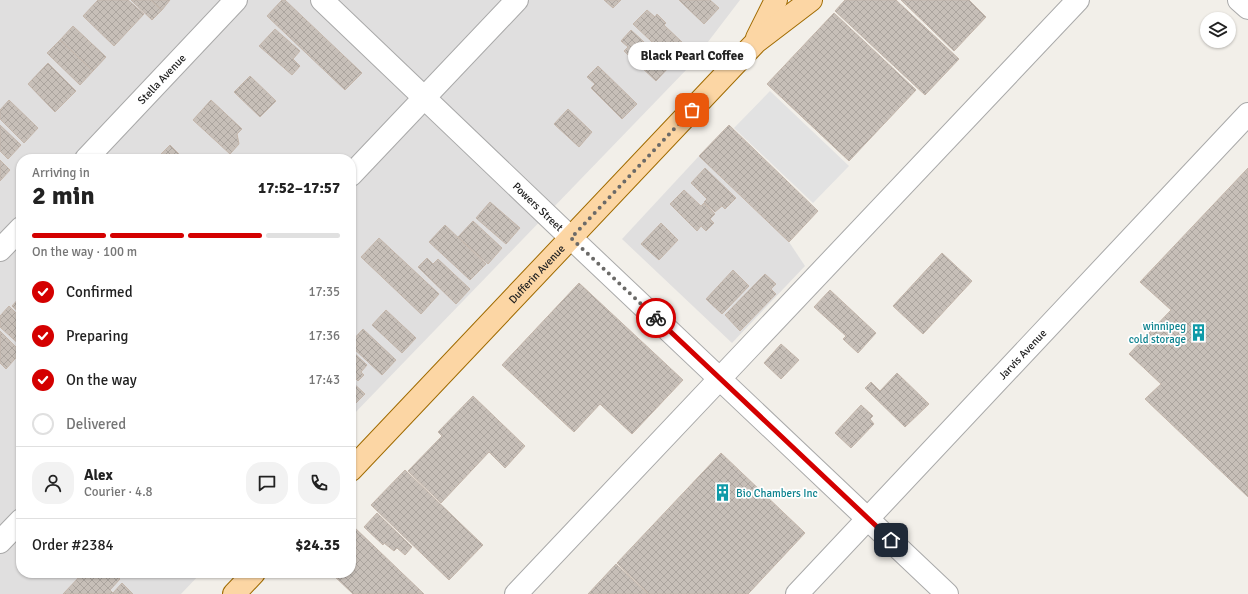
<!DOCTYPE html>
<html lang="en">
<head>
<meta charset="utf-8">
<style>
  body { margin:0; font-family:Signika,sans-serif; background:#f2f2f2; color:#222; height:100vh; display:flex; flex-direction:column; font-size:15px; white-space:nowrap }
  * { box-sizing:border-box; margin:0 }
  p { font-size:13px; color:#767676 }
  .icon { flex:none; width:22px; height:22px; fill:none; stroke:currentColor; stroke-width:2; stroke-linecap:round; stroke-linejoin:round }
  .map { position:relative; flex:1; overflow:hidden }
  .panel { position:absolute; left:16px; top:154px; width:340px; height:424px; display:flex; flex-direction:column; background:#fff; border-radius:16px; box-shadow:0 1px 3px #0004 }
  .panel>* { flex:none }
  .fabs { position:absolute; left:1200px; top:12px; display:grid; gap:8px }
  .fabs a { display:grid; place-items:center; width:36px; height:36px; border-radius:50%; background:#fff; box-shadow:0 1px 3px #0004; font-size:20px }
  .pin { position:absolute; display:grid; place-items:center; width:34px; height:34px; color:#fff; margin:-17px; border-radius:8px; box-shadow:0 2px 6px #0006 }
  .courier { position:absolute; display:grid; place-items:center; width:40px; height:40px; margin:-20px; border:3px solid #d40000; border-radius:50%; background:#fff; color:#222; box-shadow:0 1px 5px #0007 }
  .bubble { position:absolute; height:28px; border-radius:14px; background:#fff; box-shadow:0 1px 3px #0004; font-size:13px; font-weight:700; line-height:28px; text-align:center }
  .overview em { font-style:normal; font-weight:700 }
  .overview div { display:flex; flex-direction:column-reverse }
  .overview { display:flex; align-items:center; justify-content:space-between; height:68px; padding:0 16px }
  h1 { font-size:26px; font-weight:700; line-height:30px }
  .bar { display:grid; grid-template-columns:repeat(4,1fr); gap:6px 4px; align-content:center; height:48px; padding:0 16px }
  .bar i { height:5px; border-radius:3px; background:#e0e0e0 }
  .bar .active { background:#d40000 }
  .bar p { grid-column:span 4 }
  .line { display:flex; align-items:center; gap:10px; padding:0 16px; border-top:1px solid #e0e0e0 }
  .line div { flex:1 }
  .round { display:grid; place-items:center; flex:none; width:42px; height:42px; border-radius:16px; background:#f2f2f2 }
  ol { padding:0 16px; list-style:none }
  li { display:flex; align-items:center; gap:12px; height:44px }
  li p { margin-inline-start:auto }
  li .icon { padding:4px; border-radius:50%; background:#d40000; color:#fff; stroke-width:4 }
  li:last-child { color:#767676 }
  li i { width:22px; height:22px; border:2px solid #e0e0e0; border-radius:50% }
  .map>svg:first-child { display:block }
  .residential { fill:#e0dfdf }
  .parking { fill:#e2e2e2 }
  .building { fill:url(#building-cross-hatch); stroke:#c4b6ab }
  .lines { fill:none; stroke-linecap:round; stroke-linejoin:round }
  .minor-casing { stroke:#a9a9a9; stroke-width:24 }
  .major-casing { stroke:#a06b00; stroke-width:24 }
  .minor { stroke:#fff; stroke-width:22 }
  .major { stroke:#fcd6a4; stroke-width:22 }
  .done { stroke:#6b6a68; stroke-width:4; stroke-dasharray:0 7.2 }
  .route { stroke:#d40000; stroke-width:5 }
  .labels { text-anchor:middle; stroke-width:3.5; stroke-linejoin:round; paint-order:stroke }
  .street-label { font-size:11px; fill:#222; stroke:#fff }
  .culture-label { font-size:11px; fill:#0d838f; stroke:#fff; text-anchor:end }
</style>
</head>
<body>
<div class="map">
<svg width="1248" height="594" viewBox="0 0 1248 594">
  <defs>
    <pattern id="building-cross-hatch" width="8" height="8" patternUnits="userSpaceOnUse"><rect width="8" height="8" fill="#c7bfb8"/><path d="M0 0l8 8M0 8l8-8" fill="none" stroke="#aba49e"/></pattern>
  </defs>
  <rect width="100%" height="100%" fill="#f2efe9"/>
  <g class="residential">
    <polygon points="0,0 740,0 688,68 351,417 351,159 21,159 21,573 201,573 181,594 0,594"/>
    <polygon points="699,156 789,242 805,266 732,343 622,239"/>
  </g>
  <polygon class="parking" points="770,91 849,166 813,203 734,128"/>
  <g class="building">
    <polygon points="98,0 128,0 144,14 114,46 83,16"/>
    <polygon points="131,0 151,0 162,10 152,20"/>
    <polygon points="151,0 170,0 162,10"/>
    <polygon points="282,0 285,0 362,73 345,90 267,16"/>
    <polygon points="604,0 621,0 613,8"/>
    <polygon points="679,0 710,0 719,8 704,24"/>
    <polygon points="845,0 896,0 959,59 925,95 835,11"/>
    <polygon points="901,0 969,0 986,17 954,51"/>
    <polygon points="647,10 655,17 657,14 666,23 664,25 684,44 670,59 633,24"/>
    <polygon points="834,13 916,90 849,161 767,84"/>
    <polygon points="73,26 106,57 93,71 60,40"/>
    <polygon points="275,29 300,51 293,59 300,66 292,75 259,46"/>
    <polygon points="631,30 670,66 656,81 624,51 628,47 621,41"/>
    <polygon points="60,40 93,71 80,85 47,53"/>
    <polygon points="48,63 76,91 55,112 28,84"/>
    <polygon points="598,66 637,104 622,119 591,88 595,84 587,77"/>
    <polygon points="250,76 276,101 260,117 234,92"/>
    <polygon points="9,100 38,128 24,143 0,119 0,110"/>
    <polygon points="211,100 242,129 237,134 239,144 230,154 193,120"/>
    <polygon points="568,109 592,132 579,147 554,124"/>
    <polygon points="0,125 21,145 8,159 0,151"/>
    <polygon points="729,125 818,211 789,242 699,156"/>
    <polygon points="170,145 184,159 156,159"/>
    <polygon points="0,160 10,170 0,181"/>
    <polygon points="705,168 736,198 725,209 722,206 715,212 704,202 707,199 691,183"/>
    <polygon points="1248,168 1248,497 1145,399 1161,384 1129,354 1171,310 1140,282"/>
    <polygon points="684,190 701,206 704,203 715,214 710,219 714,223 706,231 701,226 697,231 670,204"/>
    <polygon points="490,202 520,228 506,244 476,218"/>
    <polygon points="473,221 502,248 488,264 458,237"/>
    <polygon points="661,223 678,240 659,260 641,244"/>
    <polygon points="445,225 486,264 470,280 429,242"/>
    <polygon points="379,238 439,294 421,314 361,257"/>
    <polygon points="942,253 972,281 923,334 893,306"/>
    <polygon points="427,258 433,264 438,259 470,289 456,304 418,267"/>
    <polygon points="733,270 749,286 722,314 706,299"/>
    <polygon points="765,274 776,284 771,289 776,294 740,331 725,315"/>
    <polygon points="579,283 683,380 632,434 600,404 574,432 502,365"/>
    <polygon points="830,290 876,333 858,353 843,339 846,336 814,307"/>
    <polygon points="21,296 21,314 12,306"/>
    <polygon points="9,306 21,318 21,346 0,327 0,316"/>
    <polygon points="386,310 416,338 402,353 372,325"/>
    <polygon points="363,329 396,360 382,375 351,346 351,342"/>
    <polygon points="0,331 21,352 6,369 0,363"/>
    <polygon points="781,344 799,360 781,379 764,363"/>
    <polygon points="351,350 367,365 361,372 364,375 358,381 351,374"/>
    <polygon points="897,373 929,404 905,427 865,388 871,382 880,391"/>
    <polygon points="351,381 365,394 351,408"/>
    <polygon points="473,396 525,446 505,468 489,452 441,503 408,471 442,436 438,432"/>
    <polygon points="861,405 873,416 870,419 874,424 851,448 835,433"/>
    <polygon points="721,453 805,533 748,594 649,594 617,563"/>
    <polygon points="405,470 483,545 449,580 371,505"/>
    <polygon points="377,513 412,547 405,555 397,548 394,551 384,543 383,545 364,527"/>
    <polygon points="353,526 424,594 353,594 331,573 351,573 351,528"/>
    <polygon points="616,564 648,594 588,594"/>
    <polygon points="83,573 113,573 120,579 110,590 113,593 122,583 133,594 63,594"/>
  </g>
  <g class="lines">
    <defs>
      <g id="minor">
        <path id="s1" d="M322,0L571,238L947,594"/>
        <polyline points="1239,0 1248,8"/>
        <path id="s2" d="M86,159L236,0"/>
        <polyline points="351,175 517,0"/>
        <polyline points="0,250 21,228"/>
        <polyline points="0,542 21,520"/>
        <polyline points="516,594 1078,0"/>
        <path id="s3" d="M797,594L1248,114"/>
      </g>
      <g id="major">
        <polyline points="757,38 776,0"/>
        <path id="s4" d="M351,470L756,42L811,0"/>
        <polyline points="234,594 254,573"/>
      </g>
    </defs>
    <use href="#minor" class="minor-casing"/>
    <use href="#major" class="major-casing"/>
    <use href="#minor" class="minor"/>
    <use href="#major" class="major"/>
  </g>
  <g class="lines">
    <polyline class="done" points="656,318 571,238 692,110"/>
    <polyline class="route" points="656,318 891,540"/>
  </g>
  <defs>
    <symbol id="building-bare" viewBox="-9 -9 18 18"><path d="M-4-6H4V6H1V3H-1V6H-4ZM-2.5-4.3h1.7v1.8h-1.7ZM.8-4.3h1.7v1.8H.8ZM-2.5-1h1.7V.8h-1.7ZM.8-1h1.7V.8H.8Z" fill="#0f9aa8" stroke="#fff" stroke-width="2.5" paint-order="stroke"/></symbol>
  </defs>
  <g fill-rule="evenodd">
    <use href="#building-bare" x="1186" y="320" width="25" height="25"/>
    <use href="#building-bare" x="710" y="480" width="25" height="25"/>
  </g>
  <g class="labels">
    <g class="street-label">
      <text dy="4" stroke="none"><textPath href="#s2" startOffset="110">Stella Avenue</textPath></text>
      <text dy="4" stroke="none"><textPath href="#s1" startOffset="299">Powers Street</textPath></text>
      <text dy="4" stroke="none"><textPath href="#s4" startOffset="270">Dufferin Avenue</textPath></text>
      <text dy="4" stroke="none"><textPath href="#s3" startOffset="329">Jarvis Avenue</textPath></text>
    </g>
    <g class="culture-label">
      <text x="1186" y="330">winnipeg<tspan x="1186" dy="13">cold storage</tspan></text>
      <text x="736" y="497" text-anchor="start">Bio Chambers Inc</text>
    </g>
  </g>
</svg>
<div class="fabs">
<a><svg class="icon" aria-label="layers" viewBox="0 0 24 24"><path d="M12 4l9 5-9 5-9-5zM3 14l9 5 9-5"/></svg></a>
</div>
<div class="pin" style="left:692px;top:110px;background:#ea580c"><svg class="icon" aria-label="bag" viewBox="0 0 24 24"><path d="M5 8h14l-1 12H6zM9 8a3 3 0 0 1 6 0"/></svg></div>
<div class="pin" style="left:891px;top:540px;background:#1f2937"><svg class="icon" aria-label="home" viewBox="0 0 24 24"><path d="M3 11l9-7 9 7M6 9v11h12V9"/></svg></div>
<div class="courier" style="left:656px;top:318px"><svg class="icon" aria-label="bike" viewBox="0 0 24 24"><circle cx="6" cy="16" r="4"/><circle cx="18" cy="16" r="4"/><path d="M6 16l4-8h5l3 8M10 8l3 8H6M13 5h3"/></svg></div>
<div class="bubble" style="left:628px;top:42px;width:128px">Black Pearl Coffee</div>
<section class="panel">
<div class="overview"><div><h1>2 min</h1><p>Arriving in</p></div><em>17:52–17:57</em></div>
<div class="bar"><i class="active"></i><i class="active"></i><i class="active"></i><i></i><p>On the way · 100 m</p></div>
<ol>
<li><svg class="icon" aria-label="check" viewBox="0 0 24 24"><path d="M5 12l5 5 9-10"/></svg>Confirmed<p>17:35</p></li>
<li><svg class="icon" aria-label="check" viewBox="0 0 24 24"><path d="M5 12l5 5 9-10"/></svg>Preparing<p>17:36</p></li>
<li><svg class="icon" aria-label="check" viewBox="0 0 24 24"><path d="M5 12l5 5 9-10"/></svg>On the way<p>17:43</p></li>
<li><i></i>Delivered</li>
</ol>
<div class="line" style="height:72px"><a class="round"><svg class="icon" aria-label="person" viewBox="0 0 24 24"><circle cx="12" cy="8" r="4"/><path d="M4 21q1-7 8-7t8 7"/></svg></a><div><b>Alex</b><p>Courier · 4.8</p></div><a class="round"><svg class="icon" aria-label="chat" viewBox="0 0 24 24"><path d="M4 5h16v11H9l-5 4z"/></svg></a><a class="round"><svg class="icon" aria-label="phone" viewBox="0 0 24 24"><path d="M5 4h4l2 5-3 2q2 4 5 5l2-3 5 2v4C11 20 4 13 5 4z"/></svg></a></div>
<div class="line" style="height:52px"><div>Order #2384</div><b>$24.35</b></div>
</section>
</div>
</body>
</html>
